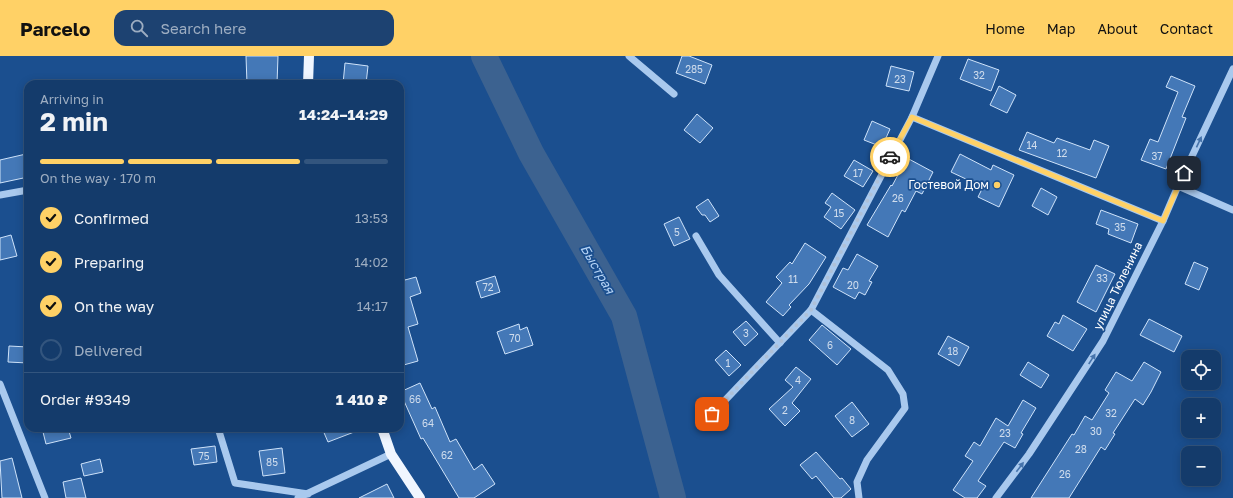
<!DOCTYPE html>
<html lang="en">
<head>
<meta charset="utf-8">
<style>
  body { margin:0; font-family:"Golos Text",sans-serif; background:#1d4271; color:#f1f3f6; height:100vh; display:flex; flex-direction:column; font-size:15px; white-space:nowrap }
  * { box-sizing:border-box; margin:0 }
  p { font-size:13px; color:#9dadc1 }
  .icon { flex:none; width:22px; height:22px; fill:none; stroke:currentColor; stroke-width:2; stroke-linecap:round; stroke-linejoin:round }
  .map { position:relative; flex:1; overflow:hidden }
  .side { position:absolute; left:24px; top:24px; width:380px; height:352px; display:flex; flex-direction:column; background:#143b6b; border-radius:12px; box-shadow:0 2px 10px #0003,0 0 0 1px #33557e }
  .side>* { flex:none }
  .buttons { position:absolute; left:1181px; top:294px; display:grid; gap:8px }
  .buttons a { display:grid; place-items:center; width:40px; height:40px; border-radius:8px; background:#143b6b; box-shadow:0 2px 10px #0003,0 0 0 1px #33557e; font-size:20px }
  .pin { position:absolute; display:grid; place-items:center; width:34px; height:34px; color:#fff; margin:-17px; border-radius:8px; box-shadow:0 2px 6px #0006 }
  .courier { position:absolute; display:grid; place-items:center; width:40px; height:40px; margin:-20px; border:3px solid #ffd166; border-radius:50%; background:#fff; color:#222; box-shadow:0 1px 5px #0007 }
  .overview em { font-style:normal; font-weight:700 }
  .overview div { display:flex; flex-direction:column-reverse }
  .overview { display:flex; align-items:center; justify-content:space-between; height:68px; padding:0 16px }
  h1 { font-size:26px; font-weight:700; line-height:30px }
  .bar { display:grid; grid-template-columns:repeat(4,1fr); gap:6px 4px; align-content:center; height:48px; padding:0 16px }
  .bar i { height:5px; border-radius:3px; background:#33557e }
  .bar .selected { background:#ffd166 }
  .bar p { grid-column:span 4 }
  .line { display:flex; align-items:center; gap:10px; padding:0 16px; border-top:1px solid #33557e }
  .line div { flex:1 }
  ol { padding:0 16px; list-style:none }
  li { display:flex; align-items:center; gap:12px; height:44px }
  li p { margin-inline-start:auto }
  li .icon { padding:4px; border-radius:50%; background:#ffd166; color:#111; stroke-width:4 }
  li:last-child { color:#9dadc1 }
  li i { width:22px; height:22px; border:2px solid #33557e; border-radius:50% }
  header { display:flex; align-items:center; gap:24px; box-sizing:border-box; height:56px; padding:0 20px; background:#ffd166; color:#111 }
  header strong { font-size:19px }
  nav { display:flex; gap:22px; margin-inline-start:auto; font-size:14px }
  .search { width:280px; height:36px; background:#1d4271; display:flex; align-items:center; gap:10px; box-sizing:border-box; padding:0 14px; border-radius:12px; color:#9dadc1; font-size:15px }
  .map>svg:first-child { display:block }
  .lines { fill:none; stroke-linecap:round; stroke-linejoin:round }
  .river { stroke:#3c6290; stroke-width:26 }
  .building { fill:#4478b7; stroke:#cfe3fa }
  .minor { stroke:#a9c9ee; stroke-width:7 }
  .major { stroke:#f0f6ff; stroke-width:10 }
  .oneway { fill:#4674ac }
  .done { stroke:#afc1d8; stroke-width:4; stroke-dasharray:0 7.2 }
  .route { stroke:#ffd166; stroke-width:5 }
  .poi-dot { fill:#ffd166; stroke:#1b4f8f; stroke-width:1.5 }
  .labels { text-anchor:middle; stroke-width:3.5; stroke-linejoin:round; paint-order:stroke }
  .number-label { font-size:10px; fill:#d0dded }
  .poi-label { font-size:12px; fill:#fff; stroke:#1b4f8f; text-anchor:end }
  .street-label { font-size:12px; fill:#fff; stroke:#1b4f8f }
  .water-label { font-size:13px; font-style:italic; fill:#b5d3f5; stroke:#1b4f8f }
</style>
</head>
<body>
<header>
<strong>Parcelo</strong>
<div class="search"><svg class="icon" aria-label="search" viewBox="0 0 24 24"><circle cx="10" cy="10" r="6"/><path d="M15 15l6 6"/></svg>Search here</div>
<nav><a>Home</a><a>Map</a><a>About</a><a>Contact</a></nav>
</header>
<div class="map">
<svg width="1233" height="442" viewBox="0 0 1233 442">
  <rect width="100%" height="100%" fill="#1b4f8f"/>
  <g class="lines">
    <polyline class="river" points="484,0 531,97 624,260 673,442"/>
  </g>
  <g class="building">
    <polygon points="246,0 278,0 277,28 247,28"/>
    <polygon points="682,0 689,0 712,9 705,28 676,17"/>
    <polygon points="968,3 999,14 991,35 960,23"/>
    <polygon points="345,7 368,10 366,28 343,28"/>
    <polygon points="891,10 914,16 909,35 886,30"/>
    <polygon points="1171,20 1195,30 1182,61 1186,62 1166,113 1141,104 1150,83 1158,86 1178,36 1166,31"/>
    <polygon points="999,30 1016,39 1007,57 990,49"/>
    <polygon points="697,58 713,72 700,87 684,74"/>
    <polygon points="872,65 890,73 882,91 864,84"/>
    <polygon points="1027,76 1054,87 1057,82 1090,94 1094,84 1109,90 1096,122 1019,94"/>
    <polygon points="26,98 28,121 0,127 0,104"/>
    <polygon points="960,98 991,114 993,109 1014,119 999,151 978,141 983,131 951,116"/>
    <polygon points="907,102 933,116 922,138 916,135 905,156 902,154 888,181 867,169 891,129 892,130"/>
    <polygon points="854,104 873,115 863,131 844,120"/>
    <polygon points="1041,132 1057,141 1048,159 1032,150"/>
    <polygon points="832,137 855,154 841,173 824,161 831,151 825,147"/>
    <polygon points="708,143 719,160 710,166 705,159 702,159 696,151"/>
    <polygon points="1101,154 1138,168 1131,187 1108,178 1109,173 1096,168"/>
    <polygon points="679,161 690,183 674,190 664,168"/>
    <polygon points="11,179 17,200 0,204 0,182"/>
    <polygon points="805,187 826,201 809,228 789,249 791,251 783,260 766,246 782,227 776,221 790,206 792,208"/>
    <polygon points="857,198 878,210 869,225 872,226 865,239 859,236 855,243 833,231 843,212 848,214"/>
    <polygon points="1194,206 1208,212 1199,234 1185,228"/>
    <polygon points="1096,209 1115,218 1096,256 1077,246"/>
    <polygon points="400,219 403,219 405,224 416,221 421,237 410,241 418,268 408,271 418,305 400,310"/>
    <polygon points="495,220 500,236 481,242 476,226"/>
    <polygon points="1063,259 1087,273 1073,295 1047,280 1055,266 1059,268"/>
    <polygon points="1149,263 1182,280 1174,296 1140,279"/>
    <polygon points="746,265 758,278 745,290 733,276"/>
    <polygon points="519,268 520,274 527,271 533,289 505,298 497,276"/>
    <polygon points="822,269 851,293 837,309 809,284"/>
    <polygon points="948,280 969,291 959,310 938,298"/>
    <polygon points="9,290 28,291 28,307 8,306"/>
    <polygon points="726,294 741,309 729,320 715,304"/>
    <polygon points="1028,306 1049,319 1041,332 1020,319"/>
    <polygon points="1144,306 1161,316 1151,336 1143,349 1135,343 1113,377 1115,378 1105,394 1101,391 1069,442 1031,442 1072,378 1074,379 1085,360 1092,364 1109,337 1105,334 1116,316 1132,325"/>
    <polygon points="796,311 811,323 792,347 800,355 785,370 769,353 793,331 785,324"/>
    <polygon points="420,327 432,353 435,351 450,386 456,383 474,414 482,408 495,428 474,442 459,442 423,382 421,383 400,336"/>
    <polygon points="1023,344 1036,352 1021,377 1023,378 1015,392 1004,386 978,425 986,430 977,442 965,442 953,434 973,405 965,400 974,386 980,390 996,362 1008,370"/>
    <polygon points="852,346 869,368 852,381 835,360"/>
    <polygon points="42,372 68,372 71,382 46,388"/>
    <polygon points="322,372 362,372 362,373 328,386"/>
    <polygon points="215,390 217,406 194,409 191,393"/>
    <polygon points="282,392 285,417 263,420 259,395"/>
    <polygon points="816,396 840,423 842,422 851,433 841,442 834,442 816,420 812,423 800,409"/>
    <polygon points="12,402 22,442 2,442 0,405"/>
    <polygon points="100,403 103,416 84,420 81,408"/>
    <polygon points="81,422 86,442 66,442 63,426"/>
    <polygon points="387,428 394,442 359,442"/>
  </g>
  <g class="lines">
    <g class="minor">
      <polyline points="629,0 674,38"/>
      <polyline points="912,61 1163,165"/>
      <polyline points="1178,130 1233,154"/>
      <polyline points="0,139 28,134"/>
      <polyline points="696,180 719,219 780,287"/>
      <polyline points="811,254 888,314 903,338 905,352 867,404 857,426 859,442"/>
      <polyline points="0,328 45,442"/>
      <polyline points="712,358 811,254 912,61 938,0"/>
      <polyline points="218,372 235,427 308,438"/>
      <polyline points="298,442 391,398"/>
      <polyline points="996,442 1029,398 1103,285 1163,165 1178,130 1233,13"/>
    </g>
    <g class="major">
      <polyline points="308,28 309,0"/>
      <polyline points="382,372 391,398 420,442"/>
    </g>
  </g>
  <defs><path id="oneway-solid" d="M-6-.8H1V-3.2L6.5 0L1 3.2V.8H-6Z"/></defs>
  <g class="oneway">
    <use href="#oneway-solid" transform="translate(1199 86) rotate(-65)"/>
    <use href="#oneway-solid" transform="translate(1092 303) rotate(-57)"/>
    <use href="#oneway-solid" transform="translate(1020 411) rotate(-53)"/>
  </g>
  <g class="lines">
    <polyline class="done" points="712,358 811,254 890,101"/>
    <polyline class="route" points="890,101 912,61 1163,165 1184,117"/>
  </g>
  <circle class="poi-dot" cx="997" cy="129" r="4"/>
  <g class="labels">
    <g class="number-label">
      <text x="694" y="17">285</text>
      <text x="979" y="23">32</text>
      <text x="900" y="27">23</text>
      <text x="1032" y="93">14</text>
      <text x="1062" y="101">12</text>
      <text x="1157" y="104">37</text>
      <text x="858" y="121">17</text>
      <text x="898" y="146">26</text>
      <text x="839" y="161">15</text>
      <text x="1120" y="175">35</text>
      <text x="677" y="180">5</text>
      <text x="1102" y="226">33</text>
      <text x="793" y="227">11</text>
      <text x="853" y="233">20</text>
      <text x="488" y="235">72</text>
      <text x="746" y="281">3</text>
      <text x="515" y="286">70</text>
      <text x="830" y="293">6</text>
      <text x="953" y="299">18</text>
      <text x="728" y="311">1</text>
      <text x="798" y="328">4</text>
      <text x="415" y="347">66</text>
      <text x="785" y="358">2</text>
      <text x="1111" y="361">32</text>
      <text x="852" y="368">8</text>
      <text x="428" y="371">64</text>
      <text x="1096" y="379">30</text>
      <text x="1005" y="381">23</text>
      <text x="1081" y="397">28</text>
      <text x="447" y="403">62</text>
      <text x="204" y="404">75</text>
      <text x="272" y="410">85</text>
      <text x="1065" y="422">26</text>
    </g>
    <g class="poi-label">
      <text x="989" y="133">Гостевой Дом</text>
    </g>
    <g class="street-label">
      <text transform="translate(1118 230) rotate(-64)" y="4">улица Тюленина</text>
    </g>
    <g class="water-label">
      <text transform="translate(598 213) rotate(60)" y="5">Быстрая</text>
    </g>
  </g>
</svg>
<div class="buttons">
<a><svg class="icon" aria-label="locate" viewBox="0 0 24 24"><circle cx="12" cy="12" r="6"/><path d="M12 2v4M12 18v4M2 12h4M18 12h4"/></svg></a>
<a>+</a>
<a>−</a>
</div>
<div class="pin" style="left:712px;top:358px;background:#ea580c"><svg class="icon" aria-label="bag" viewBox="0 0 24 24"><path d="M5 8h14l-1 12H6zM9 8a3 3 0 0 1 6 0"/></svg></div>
<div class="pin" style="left:1184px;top:117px;background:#1f2937"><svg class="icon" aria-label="home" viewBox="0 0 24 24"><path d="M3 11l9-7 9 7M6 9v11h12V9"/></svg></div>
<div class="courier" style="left:890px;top:101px"><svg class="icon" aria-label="car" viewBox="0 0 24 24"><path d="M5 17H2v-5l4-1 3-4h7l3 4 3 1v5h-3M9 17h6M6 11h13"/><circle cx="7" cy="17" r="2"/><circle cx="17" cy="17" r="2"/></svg></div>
<section class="side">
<div class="overview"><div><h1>2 min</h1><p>Arriving in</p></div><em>14:24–14:29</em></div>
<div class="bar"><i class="selected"></i><i class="selected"></i><i class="selected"></i><i></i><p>On the way · 170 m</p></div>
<ol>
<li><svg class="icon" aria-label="check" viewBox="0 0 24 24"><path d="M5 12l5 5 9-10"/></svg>Confirmed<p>13:53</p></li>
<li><svg class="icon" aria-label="check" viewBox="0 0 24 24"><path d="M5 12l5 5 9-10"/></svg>Preparing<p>14:02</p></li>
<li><svg class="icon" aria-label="check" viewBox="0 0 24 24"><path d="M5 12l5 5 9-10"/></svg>On the way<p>14:17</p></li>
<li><i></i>Delivered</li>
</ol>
<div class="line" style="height:52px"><div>Order #9349</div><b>1 410 ₽</b></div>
</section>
</div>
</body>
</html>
